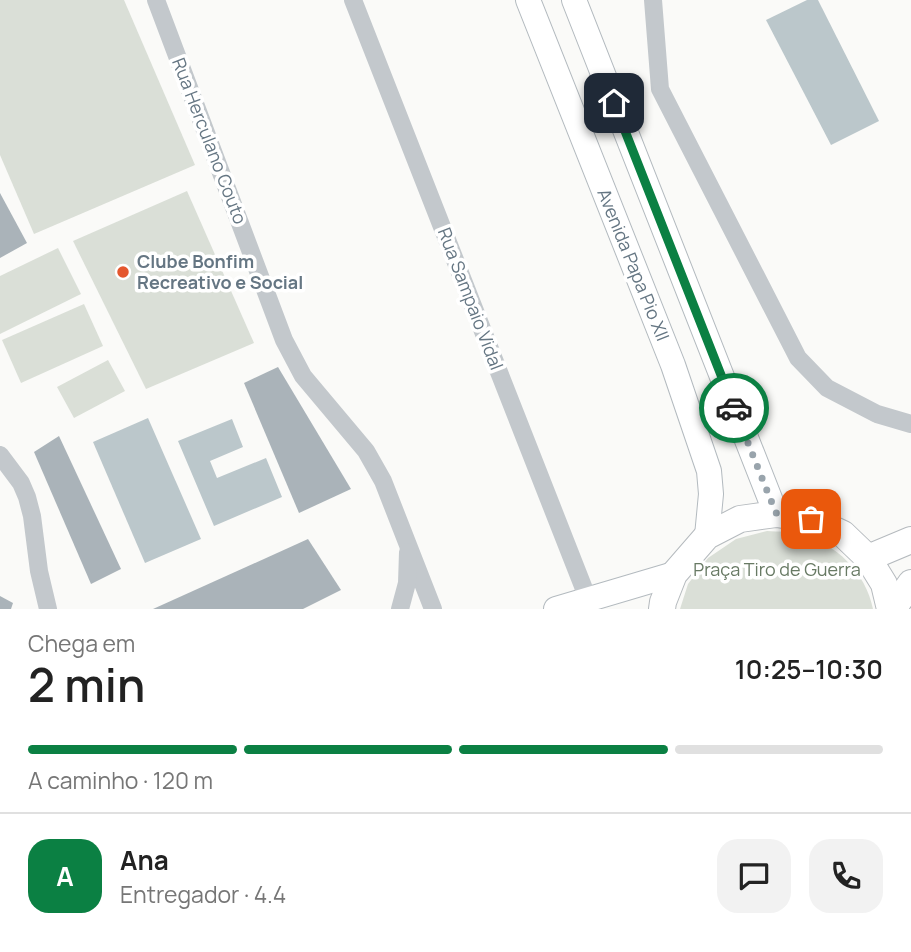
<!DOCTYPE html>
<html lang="pt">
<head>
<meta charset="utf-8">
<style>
  body { margin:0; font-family:Manrope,sans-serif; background:#f2f2f2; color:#222; height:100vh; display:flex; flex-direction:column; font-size:26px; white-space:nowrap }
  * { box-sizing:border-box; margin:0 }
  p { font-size:23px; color:#767676 }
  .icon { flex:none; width:38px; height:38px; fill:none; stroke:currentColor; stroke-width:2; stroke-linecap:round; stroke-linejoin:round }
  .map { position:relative; height:609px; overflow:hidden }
  .side { display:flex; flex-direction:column; background:#fff; flex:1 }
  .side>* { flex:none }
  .pin { position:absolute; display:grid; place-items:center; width:60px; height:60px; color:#fff; margin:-30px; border-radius:14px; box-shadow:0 4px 10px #0006 }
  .courier { position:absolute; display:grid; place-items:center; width:70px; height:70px; margin:-35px; border:5px solid #0b8043; border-radius:50%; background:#fff; color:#222; box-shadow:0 2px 9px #0007 }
  .headline em { font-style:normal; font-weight:600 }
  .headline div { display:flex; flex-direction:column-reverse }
  .headline { display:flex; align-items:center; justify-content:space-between; height:119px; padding:0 28px }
  h1 { font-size:46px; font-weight:600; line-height:52px }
  .bar { display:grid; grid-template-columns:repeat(4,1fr); gap:10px 7px; align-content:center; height:84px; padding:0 28px }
  .bar i { height:9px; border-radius:5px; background:#e0e0e0 }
  .bar .active { background:#0b8043 }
  .bar p { grid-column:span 4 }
  .line { display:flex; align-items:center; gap:18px; padding:0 28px; border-top:2px solid #e0e0e0 }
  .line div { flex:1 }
  .round { display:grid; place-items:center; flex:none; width:74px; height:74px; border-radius:21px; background:#f2f2f2 }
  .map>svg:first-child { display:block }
  .green { fill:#dadfd7 }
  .water { fill:#bbc7cb }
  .building { fill:#aab3b9 }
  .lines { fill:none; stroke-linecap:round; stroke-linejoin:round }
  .secondary-casing { stroke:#b3babf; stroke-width:26 }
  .primary-casing { stroke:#b5babe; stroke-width:28 }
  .street { stroke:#c3c8cc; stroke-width:18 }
  .secondary { stroke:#fff; stroke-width:24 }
  .primary { stroke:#fff; stroke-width:26 }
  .done { stroke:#99a4ac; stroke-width:7; stroke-dasharray:0 12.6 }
  .route { stroke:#0b8043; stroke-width:9 }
  .poi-dot { fill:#e4572e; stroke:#fff; stroke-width:2.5 }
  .labels { text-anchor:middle; stroke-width:7; stroke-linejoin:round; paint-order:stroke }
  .street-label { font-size:18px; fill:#657683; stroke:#fff }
  .poi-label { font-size:18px; font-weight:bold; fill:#657683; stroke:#fff; text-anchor:start }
  .park-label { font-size:18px; fill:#687a64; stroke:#fff }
</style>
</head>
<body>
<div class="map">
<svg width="911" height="609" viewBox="0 0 911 609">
  <rect width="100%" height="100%" fill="#fafaf8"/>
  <g class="green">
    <polygon points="0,0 124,0 195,165 34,234 0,155"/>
    <polygon points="187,191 254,343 146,389 73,241"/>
    <polygon points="58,248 81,294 0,334 0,276"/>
    <polygon points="84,304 103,346 21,383 2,340"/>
    <polygon points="108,360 125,391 74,418 57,387"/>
    <path d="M767,531C778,532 790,531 800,534C836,543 866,573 873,609H680L688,584L708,558L736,539Z"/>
  </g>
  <g class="water">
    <polygon points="807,0 818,0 879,121 831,145 766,20"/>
    <polygon points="148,418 201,539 145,563 93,442"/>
    <polygon points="232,419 243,447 210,461 217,478 266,458 282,497 214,526 178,441"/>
  </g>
  <g class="building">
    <polygon points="0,193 27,243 0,258"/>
    <polygon points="278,367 351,489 299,513 244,383"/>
    <polygon points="59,436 121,569 91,584 34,452"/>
    <polygon points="308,539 341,590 303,609 153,609"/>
    <polygon points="0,596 13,603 11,609 0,609"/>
  </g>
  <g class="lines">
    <defs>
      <g id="secondary">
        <polyline points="528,0 673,365 709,471 711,494 707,536"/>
        <polyline points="574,0 776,514"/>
        <polyline points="556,609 674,574"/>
      </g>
      <g id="primary">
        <polyline points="868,558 911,540"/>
        <polyline points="662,609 663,602 674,574 707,536 740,519 776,514 811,519 843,534 868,558 884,584 890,609"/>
        <polyline points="893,609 911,583"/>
      </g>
    </defs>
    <use href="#secondary" class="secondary-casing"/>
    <use href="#primary" class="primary-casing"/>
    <g class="street">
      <polyline points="156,0 284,340 303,376 366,451 383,481 433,609"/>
      <polyline points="353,0 588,599"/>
      <polyline points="653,0 660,89 798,358 827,388 877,414 911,424"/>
      <polyline points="0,455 21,483 27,497 32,516 39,571 48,609"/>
      <polyline points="400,609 407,583 408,552"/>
    </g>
    <use href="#secondary" class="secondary"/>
    <use href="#primary" class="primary"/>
  </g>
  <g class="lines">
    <polyline class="done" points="734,408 776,513 811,519"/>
    <polyline class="route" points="614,103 734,408"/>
  </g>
  <circle class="poi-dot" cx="123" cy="272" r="7"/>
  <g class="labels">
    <g class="street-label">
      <text transform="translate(209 141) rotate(69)" y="6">Rua Herculano Couto</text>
      <text transform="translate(633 265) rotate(68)" y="6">Avenida Papa Pio XII</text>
      <text transform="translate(470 299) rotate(69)" y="6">Rua Sampaio Vidal</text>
    </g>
    <g class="poi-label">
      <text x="137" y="268">Clube Bonfim<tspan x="137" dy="21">Recreativo e Social</tspan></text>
    </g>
    <g class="park-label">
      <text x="777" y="576">Praça Tiro de Guerra</text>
    </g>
  </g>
</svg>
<div class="pin" style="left:811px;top:519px;background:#ea580c"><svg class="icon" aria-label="bag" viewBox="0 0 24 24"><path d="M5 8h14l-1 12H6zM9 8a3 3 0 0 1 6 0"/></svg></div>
<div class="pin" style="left:614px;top:103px;background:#1f2937"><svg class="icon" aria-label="home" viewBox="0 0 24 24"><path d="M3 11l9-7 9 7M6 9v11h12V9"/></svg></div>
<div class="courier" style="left:734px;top:408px"><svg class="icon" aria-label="car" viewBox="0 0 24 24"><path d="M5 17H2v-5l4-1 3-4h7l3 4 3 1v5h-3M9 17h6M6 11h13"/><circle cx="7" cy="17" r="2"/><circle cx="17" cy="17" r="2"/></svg></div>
</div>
<section class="side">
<div class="headline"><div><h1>2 min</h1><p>Chega em</p></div><em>10:25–10:30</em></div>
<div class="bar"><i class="active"></i><i class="active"></i><i class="active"></i><i></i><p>A caminho · 120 m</p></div>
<div class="line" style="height:126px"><b class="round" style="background:#0b8043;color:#fff">A</b><div><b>Ana</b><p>Entregador · 4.4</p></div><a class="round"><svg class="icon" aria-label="chat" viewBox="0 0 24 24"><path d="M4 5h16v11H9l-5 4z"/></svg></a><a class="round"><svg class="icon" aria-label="phone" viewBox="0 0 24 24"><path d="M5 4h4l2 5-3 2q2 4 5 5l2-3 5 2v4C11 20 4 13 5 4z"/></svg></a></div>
</section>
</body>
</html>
